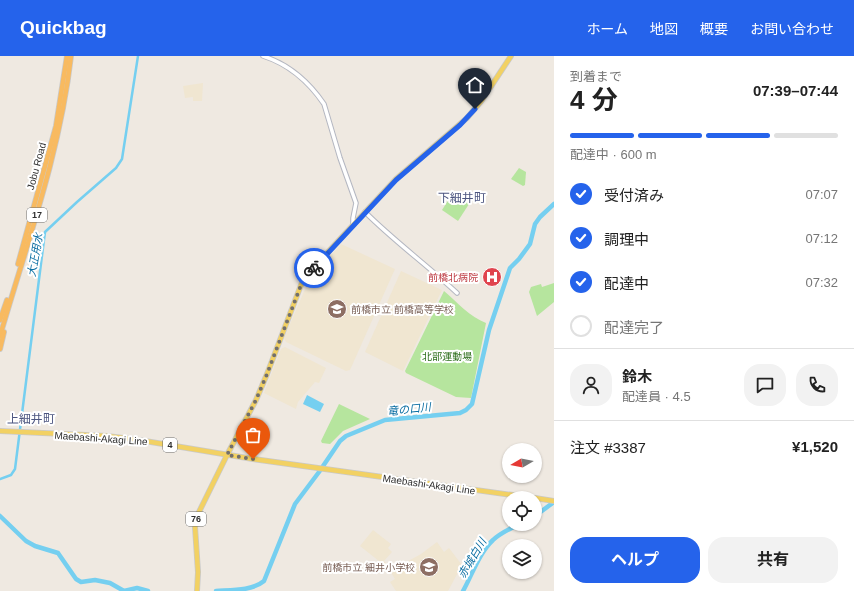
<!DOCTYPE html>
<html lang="ja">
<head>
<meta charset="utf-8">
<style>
  body { margin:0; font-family:Helvetica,"Noto Sans JP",sans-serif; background:#f2f2f2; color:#222; height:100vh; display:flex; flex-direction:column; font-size:15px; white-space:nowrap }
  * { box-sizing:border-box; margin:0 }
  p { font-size:13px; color:#767676 }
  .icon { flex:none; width:22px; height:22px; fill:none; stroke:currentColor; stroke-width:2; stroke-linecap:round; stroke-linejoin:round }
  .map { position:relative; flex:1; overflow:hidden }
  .sheet { display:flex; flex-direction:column; background:#fff; width:300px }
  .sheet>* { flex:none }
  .needle { width:26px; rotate:260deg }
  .tools { position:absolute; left:502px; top:387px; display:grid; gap:8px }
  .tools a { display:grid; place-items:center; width:40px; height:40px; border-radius:50%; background:#fff; box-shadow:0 1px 3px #0004; font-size:20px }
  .pin { position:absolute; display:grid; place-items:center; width:34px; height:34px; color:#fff; margin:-41px -17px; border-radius:50% 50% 50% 0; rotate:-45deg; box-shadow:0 0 4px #0007 }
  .pin .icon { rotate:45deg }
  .courier { position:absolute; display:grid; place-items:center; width:40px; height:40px; margin:-20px; border:3px solid #2563eb; border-radius:50%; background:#fff; color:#222; box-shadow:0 1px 5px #0007 }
  .summary em { font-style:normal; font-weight:700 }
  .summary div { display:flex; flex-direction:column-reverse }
  .summary { display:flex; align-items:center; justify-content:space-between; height:68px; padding:0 16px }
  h1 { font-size:26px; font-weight:700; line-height:30px }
  .bar { display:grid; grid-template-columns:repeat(4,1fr); gap:6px 4px; align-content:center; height:48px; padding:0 16px }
  .bar i { height:5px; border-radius:3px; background:#e0e0e0 }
  .bar .selected { background:#2563eb }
  .bar p { grid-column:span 4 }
  .line { display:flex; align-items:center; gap:10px; padding:0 16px; border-top:1px solid #e0e0e0 }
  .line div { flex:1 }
  .round { display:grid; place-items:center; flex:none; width:42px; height:42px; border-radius:16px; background:#f2f2f2 }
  ol { padding:0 16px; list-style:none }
  li { display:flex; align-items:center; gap:12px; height:44px }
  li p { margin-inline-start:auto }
  li .icon { padding:4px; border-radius:50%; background:#2563eb; color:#fff; stroke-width:4 }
  li:last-child { color:#767676 }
  li i { width:22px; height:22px; border:2px solid #e0e0e0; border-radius:50% }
  .cta { display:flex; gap:8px; margin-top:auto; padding:8px 16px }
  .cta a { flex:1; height:46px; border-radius:16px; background:#2563eb; color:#fff; font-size:16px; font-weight:700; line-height:46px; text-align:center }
  .cta a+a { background:#f2f2f2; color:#222 }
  header { display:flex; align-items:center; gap:24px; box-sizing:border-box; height:56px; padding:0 20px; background:#2563eb; color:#fff }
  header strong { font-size:19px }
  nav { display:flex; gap:22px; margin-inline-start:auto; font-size:14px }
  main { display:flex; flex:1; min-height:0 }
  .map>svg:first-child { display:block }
  .education { fill:#f0e6d1 }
  .green { fill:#b6e59e }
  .water { fill:#75cff0 }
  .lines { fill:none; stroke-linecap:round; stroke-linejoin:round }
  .canal { stroke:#75cff0; stroke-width:2.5 }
  .river { stroke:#75cff0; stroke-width:4.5 }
  .tertiary-casing { stroke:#b4b7c1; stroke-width:5.5 }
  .primary-casing { stroke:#c9c9c9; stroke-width:6 }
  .trunk-casing { stroke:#c9c9c9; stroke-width:6 }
  .tertiary { stroke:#fff; stroke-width:3.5 }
  .primary { stroke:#f2d163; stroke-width:4.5 }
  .trunk { stroke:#f8ba60; stroke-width:4.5 }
  .done { stroke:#726f6d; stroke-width:4; stroke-dasharray:0 7.2 }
  .route { stroke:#2563eb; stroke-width:5 }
  .labels { text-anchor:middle; stroke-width:4; stroke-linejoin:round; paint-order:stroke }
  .shield { fill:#fff; stroke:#6d6d6d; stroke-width:1 }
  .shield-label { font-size:9px; font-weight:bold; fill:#2e2e2e }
  .street-label { font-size:10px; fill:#2e2e2e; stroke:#fff }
  .health-label { font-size:10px; fill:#be3a42; stroke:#fff; text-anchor:end }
  .education-label { font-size:10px; fill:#785e54; stroke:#fff; text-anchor:start }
  .park-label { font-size:10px; fill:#2c6e1b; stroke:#fff }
  .water-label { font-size:11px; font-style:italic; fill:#0d6fa3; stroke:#fff }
  .quarter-label { font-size:12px; fill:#4d5680; stroke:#fff }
</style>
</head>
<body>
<header>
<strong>Quickbag</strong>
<nav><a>ホーム</a><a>地図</a><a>概要</a><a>お問い合わせ</a></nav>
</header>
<main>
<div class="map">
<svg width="554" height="535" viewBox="0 0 554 535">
  <rect width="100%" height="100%" fill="#efe9e1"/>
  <g class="education">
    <polygon points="203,27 202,45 193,45 193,41 185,42 183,30"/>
    <polygon points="341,188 395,213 350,314 346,315 286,286 284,282 309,224"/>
    <polygon points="401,215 442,234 403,315 365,296"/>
    <polygon points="285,291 326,312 319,327 315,326 298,346 296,353 264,337 281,293"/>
    <polygon points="373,474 391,488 388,492 392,496 384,505 391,512 389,513 360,490"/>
    <polygon points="437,486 444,496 449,492 462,509 448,535 396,535 390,526 395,523 390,515 421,498"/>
  </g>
  <g class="green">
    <polygon points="519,112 526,116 525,129 523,130 511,123"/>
    <polygon points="453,137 469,148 458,165 442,154"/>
    <polygon points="554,227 554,246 537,260 529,236 531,231 541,228 542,231"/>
    <path d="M444,235C457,246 470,261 486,267L471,342L456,341L406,317L405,315Z"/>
    <polygon points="339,348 370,363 343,375 330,388 322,387 321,385"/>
  </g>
  <polygon class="water" points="307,339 324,348 320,356 303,348"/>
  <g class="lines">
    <polyline class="canal" points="0,423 11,419 15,413 45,176 77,146 116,112 122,103 138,0"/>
    <g class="river">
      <polyline points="0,460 26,485 35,490 58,497 76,523 81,526 95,524 110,527 124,535 137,532 148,535"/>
      <polyline points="535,460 554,446"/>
      <path d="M216,535C231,534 252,535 264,525L295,448L319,416L340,385L346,380L385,364L460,357L466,354L472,348L489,274L510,212L519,203L530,188L535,168L540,161L554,148"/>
      <path d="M463,535C472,519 479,497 493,484C500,477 510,473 519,468"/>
    </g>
    <defs>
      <g id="tertiary">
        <path d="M263,0C288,8 309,26 324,48L340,102L356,147L353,162V169"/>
        <path d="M365,156C394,185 427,209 457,237"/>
      </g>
      <g id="primary">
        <polyline points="0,375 107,380 139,384 253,403 534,442"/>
        <polyline points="535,442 554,445"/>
        <polyline points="197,535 198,516 195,471 198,458 227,399 256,344 267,318 301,229 307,219 327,197 396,123 467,62 482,44 511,0"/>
      </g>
      <g id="trunk">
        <polyline points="18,208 56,70 67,0"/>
        <polyline points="0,264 7,244"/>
        <path d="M0,280C27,187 60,97 71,0"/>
        <polyline points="0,293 4,276"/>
      </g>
    </defs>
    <use href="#tertiary" class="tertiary-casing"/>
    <use href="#primary" class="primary-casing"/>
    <use href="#trunk" class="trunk-casing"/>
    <use href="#tertiary" class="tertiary"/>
    <use href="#primary" class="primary"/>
    <use href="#trunk" class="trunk"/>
  </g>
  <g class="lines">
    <polyline class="done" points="253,403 227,399 256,344 267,318 301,229 314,212"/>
    <polyline class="route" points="314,212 396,124 460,69 475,53"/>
  </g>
  <defs>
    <symbol id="hospital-disc" viewBox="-11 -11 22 22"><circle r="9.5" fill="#e0444e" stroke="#fff"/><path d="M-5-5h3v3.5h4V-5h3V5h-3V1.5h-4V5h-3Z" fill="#fff"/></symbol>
    <symbol id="school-disc" viewBox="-11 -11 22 22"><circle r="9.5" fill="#8d6e63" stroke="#fff"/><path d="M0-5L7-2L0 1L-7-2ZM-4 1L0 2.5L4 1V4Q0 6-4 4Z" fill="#fff"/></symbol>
  </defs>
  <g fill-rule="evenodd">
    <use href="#hospital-disc" x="481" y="210" width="22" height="22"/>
    <use href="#school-disc" x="326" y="242" width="22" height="22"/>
    <use href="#school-disc" x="418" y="500" width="22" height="22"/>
  </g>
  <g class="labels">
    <g class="shield">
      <rect x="27" y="152" width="20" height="14" rx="3"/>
      <rect x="163" y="382" width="14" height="14" rx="3"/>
      <rect x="186" y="456" width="20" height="14" rx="3"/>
    </g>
    <g class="shield-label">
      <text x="37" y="162">17</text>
      <text x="170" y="392">4</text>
      <text x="196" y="466">76</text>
    </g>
    <g class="street-label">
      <text transform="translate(36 110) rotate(-75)" y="4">Jobu Road</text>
      <text transform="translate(101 382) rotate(4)" y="4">Maebashi-Akagi Line</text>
      <text transform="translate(429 428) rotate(8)" y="4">Maebashi-Akagi Line</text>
    </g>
    <g class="health-label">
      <text x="478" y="225">前橋北病院</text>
    </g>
    <g class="education-label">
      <text x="351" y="257">前橋市立 前橋高等学校</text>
      <text x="415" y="515" text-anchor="end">前橋市立 細井小学校</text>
    </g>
    <g class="park-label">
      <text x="447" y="304">北部運動場</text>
    </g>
    <g class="water-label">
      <text transform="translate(35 199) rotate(-80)" y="4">大正用水</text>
      <text transform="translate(409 353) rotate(-6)" y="4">竜の口川</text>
      <text transform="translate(472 502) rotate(-59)" y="4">赤城白川</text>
    </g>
    <g class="quarter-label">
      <text x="462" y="146">下細井町</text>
      <text x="31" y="367">上細井町</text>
    </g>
  </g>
</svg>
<div class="tools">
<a><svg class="needle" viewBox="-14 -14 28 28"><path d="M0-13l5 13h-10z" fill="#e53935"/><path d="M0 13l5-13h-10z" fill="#767676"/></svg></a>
<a><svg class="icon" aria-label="locate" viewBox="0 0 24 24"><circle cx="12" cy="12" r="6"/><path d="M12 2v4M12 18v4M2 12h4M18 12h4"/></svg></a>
<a><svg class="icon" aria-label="layers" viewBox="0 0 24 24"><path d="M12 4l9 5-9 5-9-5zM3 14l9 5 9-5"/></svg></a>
</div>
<div class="pin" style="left:253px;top:403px;background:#ea580c"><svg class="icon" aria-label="bag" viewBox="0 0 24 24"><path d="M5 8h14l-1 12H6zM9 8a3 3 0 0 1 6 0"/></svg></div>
<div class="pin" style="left:475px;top:53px;background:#1f2937"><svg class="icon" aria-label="home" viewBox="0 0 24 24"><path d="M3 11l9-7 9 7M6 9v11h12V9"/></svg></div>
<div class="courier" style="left:314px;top:212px"><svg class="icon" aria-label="bike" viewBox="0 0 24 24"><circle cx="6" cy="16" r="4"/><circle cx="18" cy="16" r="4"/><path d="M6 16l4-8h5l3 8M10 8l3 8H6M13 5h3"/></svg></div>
</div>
<section class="sheet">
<div class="summary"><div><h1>4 分</h1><p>到着まで</p></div><em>07:39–07:44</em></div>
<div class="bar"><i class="selected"></i><i class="selected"></i><i class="selected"></i><i></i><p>配達中 · 600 m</p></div>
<ol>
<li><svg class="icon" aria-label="check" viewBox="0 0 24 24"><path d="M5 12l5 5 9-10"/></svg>受付済み<p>07:07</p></li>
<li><svg class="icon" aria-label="check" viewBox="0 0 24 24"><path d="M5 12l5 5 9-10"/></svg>調理中<p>07:12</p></li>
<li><svg class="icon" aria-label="check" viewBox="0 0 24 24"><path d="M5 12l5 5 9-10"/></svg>配達中<p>07:32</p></li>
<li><i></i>配達完了</li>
</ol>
<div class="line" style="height:72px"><a class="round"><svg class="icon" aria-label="person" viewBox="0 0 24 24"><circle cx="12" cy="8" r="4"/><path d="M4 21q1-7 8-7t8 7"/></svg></a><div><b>鈴木</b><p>配達員 · 4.5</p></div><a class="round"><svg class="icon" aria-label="chat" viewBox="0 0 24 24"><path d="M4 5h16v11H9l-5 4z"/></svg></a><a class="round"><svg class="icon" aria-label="phone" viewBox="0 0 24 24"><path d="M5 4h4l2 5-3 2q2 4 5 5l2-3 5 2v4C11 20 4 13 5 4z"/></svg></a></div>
<div class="line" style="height:52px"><div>注文 #3387</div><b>¥1,520</b></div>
<div class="cta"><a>ヘルプ</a><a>共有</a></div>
</section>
</main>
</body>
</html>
